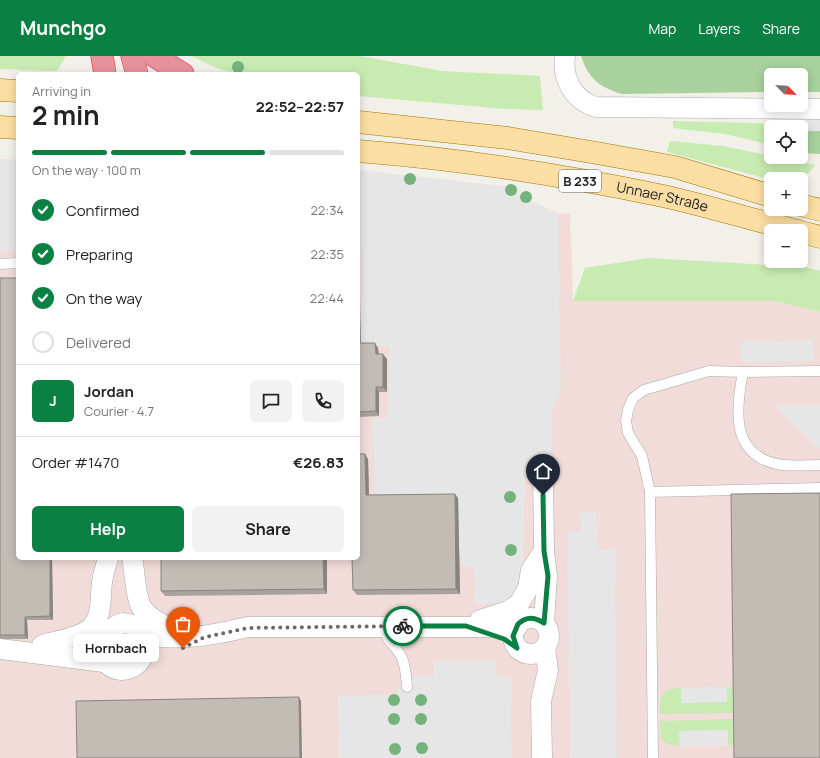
<!DOCTYPE html>
<html lang="en">
<head>
<meta charset="utf-8">
<style>
  body { margin:0; font-family:Manrope,sans-serif; background:#f2f2f2; color:#222; height:100vh; display:flex; flex-direction:column; font-size:15px; white-space:nowrap }
  * { box-sizing:border-box; margin:0 }
  p { font-size:13px; color:#767676 }
  .icon { flex:none; width:22px; height:22px; fill:none; stroke:currentColor; stroke-width:2; stroke-linecap:round; stroke-linejoin:round }
  .map { position:relative; flex:1; overflow:hidden }
  .drawer { position:absolute; left:16px; top:16px; width:344px; height:488px; display:flex; flex-direction:column; background:#fff; border-radius:6px; box-shadow:0 2px 10px #0003 }
  .drawer>* { flex:none }
  .needle { width:26px; rotate:115deg }
  .tools { position:absolute; left:764px; top:12px; display:grid; gap:8px }
  .tools a { display:grid; place-items:center; width:44px; height:44px; border-radius:6px; background:#fff; box-shadow:0 2px 10px #0003; font-size:20px }
  .pin { position:absolute; display:grid; place-items:center; width:34px; height:34px; color:#fff; margin:-41px -17px; border-radius:50% 50% 50% 0; rotate:-45deg; box-shadow:0 0 4px #0007 }
  .pin .icon { rotate:45deg }
  .courier { position:absolute; display:grid; place-items:center; width:40px; height:40px; margin:-20px; border:3px solid #0b8043; border-radius:50%; background:#fff; color:#222; box-shadow:0 1px 5px #0007 }
  .bubble { position:absolute; height:28px; border-radius:6px; background:#fff; box-shadow:0 2px 10px #0003; font-size:13px; font-weight:700; line-height:28px; text-align:center }
  .summary em { font-style:normal; font-weight:700 }
  .summary div { display:flex; flex-direction:column-reverse }
  .summary { display:flex; align-items:center; justify-content:space-between; height:68px; padding:0 16px }
  h1 { font-size:26px; font-weight:700; line-height:30px }
  .bar { display:grid; grid-template-columns:repeat(4,1fr); gap:6px 4px; align-content:center; height:48px; padding:0 16px }
  .bar i { height:5px; border-radius:3px; background:#e0e0e0 }
  .bar .current { background:#0b8043 }
  .bar p { grid-column:span 4 }
  .line { display:flex; align-items:center; gap:10px; padding:0 16px; border-top:1px solid #e0e0e0 }
  .line div { flex:1 }
  .round { display:grid; place-items:center; flex:none; width:42px; height:42px; border-radius:6px; background:#f2f2f2 }
  ol { padding:0 16px; list-style:none }
  li { display:flex; align-items:center; gap:12px; height:44px }
  li p { margin-inline-start:auto }
  li .icon { padding:4px; border-radius:50%; background:#0b8043; color:#fff; stroke-width:4 }
  li:last-child { color:#767676 }
  li i { width:22px; height:22px; border:2px solid #e0e0e0; border-radius:50% }
  .primary-button { display:flex; gap:8px; margin-top:auto; padding:8px 16px }
  .primary-button a { flex:1; height:46px; border-radius:6px; background:#0b8043; color:#fff; font-size:16px; font-weight:700; line-height:46px; text-align:center }
  .primary-button a+a { background:#f2f2f2; color:#222 }
  header { display:flex; align-items:center; gap:24px; box-sizing:border-box; height:56px; padding:0 20px; background:#0b8043; color:#fff }
  header strong { font-size:19px }
  nav { display:flex; gap:22px; margin-inline-start:auto; font-size:14px }
  .map>svg:first-child { display:block }
  .commercial { fill:#f2dcd9 }
  .grass { fill:#c7ebb0 }
  .forest { fill:#a8d19e }
  .parking { fill:#e6e6e6 }
  .lines { fill:none; stroke-linecap:round; stroke-linejoin:round }
  .lane-casing { stroke:#a9a9a9; stroke-width:11 }
  .street-casing { stroke:#a9a9a9; stroke-width:21 }
  .primary-casing { stroke:#9f7901; stroke-width:23 }
  .highway-casing { stroke:#db2b57; stroke-width:23 }
  .lane { stroke:#fff; stroke-width:10 }
  .street { stroke:#fff; stroke-width:20 }
  .primary { stroke:#fbdea4; stroke-width:22 }
  .highway { stroke:#e7929a; stroke-width:22 }
  .tree { fill:#74b47c }
  .wall { fill:#a8a29c }
  .shaded-wall { fill:#88847f }
  .building { fill:#c3bcb5; stroke:#88847f }
  .done { stroke:#6b6a68; stroke-width:4; stroke-dasharray:0 7.2 }
  .route { stroke:#0b8043; stroke-width:5 }
  .labels { text-anchor:middle; stroke-width:3; stroke-linejoin:round; paint-order:stroke }
  .shield { fill:#fff; stroke:#646464; stroke-width:1 }
  .shield-label { font-size:13px; font-weight:bold; fill:#222 }
  .street-label { font-size:14px; fill:#222; stroke:#fff }
</style>
</head>
<body>
<header>
<strong>Munchgo</strong>
<nav><a>Map</a><a>Layers</a><a>Share</a></nav>
</header>
<div class="map">
<svg width="820" height="702" viewBox="0 0 820 702">
  <rect width="100%" height="100%" fill="#f2f0e9"/>
  <polygon class="commercial" points="0,103 18,104 18,502 358,502 358,114 519,132 519,140 558,157 570,158 573,245 775,245 820,256 820,702 0,702"/>
  <g class="grass">
    <polygon points="0,0 66,0 57,15 0,13"/>
    <polygon points="191,0 360,0 442,15 540,20 543,54 506,53 358,40 358,18 238,18 219,13"/>
    <polygon points="673,65 796,68 796,71 771,71 771,89 725,78 673,72"/>
    <polygon points="670,85 723,90 816,109 801,124 801,123 771,124 667,96"/>
    <polygon points="648,202 805,211 820,215 820,256 775,245 573,245 585,212"/>
    <path d="M727,631H733V657L660,658C660,640 660,633 681,632V647L727,646Z"/>
    <polygon points="733,663 734,689 728,689 728,674 679,675 680,690 667,688 661,682 660,665"/>
  </g>
  <g class="forest">
    <path d="M581,0H820V36H801V19H771V36L622,38C599,31 589,23 581,0Z"/>
    <polygon points="820,74 820,98 805,97 808,75"/>
  </g>
  <g class="parking">
    <polygon points="808,62 820,62 820,75 809,75"/>
    <polygon points="0,104 18,104 18,194 0,195"/>
    <polygon points="358,114 519,132 519,140 558,157 561,336 551,355 551,422 525,423 523,512 517,535 503,548 475,548 474,511 460,511 459,441 375,443 373,362 388,362 389,290 361,290 362,195 358,194"/>
    <polygon points="813,284 814,305 742,306 742,285"/>
    <polygon points="820,349 820,393 775,350 791,349"/>
    <polygon points="581,456 596,456 598,494 615,494 617,702 570,702 567,476 580,476"/>
    <polygon points="495,604 495,619 511,622 512,702 339,702 338,640 396,639 406,620 434,620 434,605"/>
    <polygon points="727,631 727,646 681,647 681,632"/>
    <polygon points="728,674 728,689 680,690 679,675"/>
  </g>
  <g class="lines">
    <defs>
      <g id="lane">
        <polyline points="0,208 18,207"/>
        <path d="M820,315L743,316C736,352 730,398 777,408C790,411 806,409 820,409"/>
        <polyline points="650,436 642,400 628,377 626,365 628,354 633,342 644,334 709,315 743,316"/>
        <path d="M385,570C387,590 393,585 401,600C406,609 406,621 407,631"/>
        <polyline points="653,702 650,436 820,432"/>
      </g>
      <g id="street">
        <path d="M565,0C562,23 573,44 596,51L820,53"/>
        <polyline points="543,414 544,495 547,520 544,567"/>
        <path d="M132,502C135,515 135,536 140,548C146,564 174,574 189,578"/>
        <circle cx="531" cy="580" r="18"/>
        <polyline points="480,564 508,555 519,548 528,532 531,514 544,495"/>
        <path d="M123,567C169,571 138,633 107,608C88,592 105,572 123,567Z"/>
        <path d="M146,580C186,584 209,580 248,571H517"/>
        <path d="M42,589C56,585 74,583 87,575C103,564 100,543 102,526C103,518 106,510 108,502"/>
        <polyline points="0,593 104,606"/>
        <polyline points="542,702 541,645 548,614 545,592"/>
      </g>
      <g id="primary">
        <polyline points="0,34 18,35"/>
        <polyline points="358,66 508,82 591,96 675,111 771,140"/>
        <polyline points="0,71 18,72"/>
        <path id="s1" d="M358,95C460,103 563,119 663,140C708,150 753,164 798,175"/>
        <polyline points="801,149 820,154"/>
        <polyline points="801,176 820,181"/>
      </g>
      <g id="highway">
        <polyline points="102,0 105,18"/>
        <polyline points="132,0 137,18"/>
        <polyline points="154,0 183,18"/>
      </g>
    </defs>
    <use href="#lane" class="lane-casing"/>
    <use href="#street" class="street-casing"/>
    <use href="#primary" class="primary-casing"/>
    <use href="#highway" class="highway-casing"/>
    <use href="#lane" class="lane"/>
    <use href="#street" class="street"/>
    <use href="#primary" class="primary"/>
    <use href="#highway" class="highway"/>
  </g>
  <g class="tree">
    <circle cx="238" cy="11" r="6"/>
    <circle cx="410" cy="123" r="6"/>
    <circle cx="511" cy="134" r="6"/>
    <circle cx="526" cy="141" r="6"/>
    <circle cx="510" cy="441" r="6"/>
    <circle cx="511" cy="494" r="6"/>
    <circle cx="394" cy="644" r="6"/>
    <circle cx="421" cy="644" r="6"/>
    <circle cx="394" cy="663" r="6"/>
    <circle cx="421" cy="663" r="6"/>
    <circle cx="422" cy="692" r="6"/>
    <circle cx="395" cy="693" r="6"/>
  </g>
  <g class="wall">
    <polygon points="358,197 359,198 360,287 378,292 379,298 387,303 387,336 379,336 379,360 359,361 360,398 368,403 369,439 458,442 460,538 357,539 353,534 358,502"/>
    <polygon points="0,222 18,502 52,502 53,564 27,564 28,583 0,583"/>
    <polygon points="161,502 327,502 327,538 165,540 161,535"/>
  </g>
  <g class="shaded-wall">
    <polygon points="358,197 359,198 361,292 358,288"/>
    <polygon points="375,287 378,292 379,303 376,298"/>
    <polygon points="383,298 387,303 387,336 383,331"/>
    <polygon points="376,331 379,336 379,360 376,355"/>
    <polygon points="358,359 359,361 360,403 358,400"/>
    <polygon points="365,398 368,403 369,444 366,439"/>
    <polygon points="455,438 458,442 460,538 456,533"/>
    <polygon points="50,502 52,502 53,564 50,560"/>
    <polygon points="323,502 327,502 327,538 324,533"/>
    <polygon points="25,561 27,564 28,583 25,579"/>
    <polygon points="299,641 301,645 302,702 300,702"/>
  </g>
  <g class="building">
    <polygon points="0,222 18,222 18,502 50,502 50,560 25,561 25,579 0,579"/>
    <polygon points="358,287 375,287 376,298 383,298 383,331 376,331 376,355 358,356"/>
    <polygon points="358,398 365,398 366,439 455,438 456,533 353,534 352,502 358,502"/>
    <polygon points="820,437 820,702 734,702 731,438"/>
    <polygon points="161,502 323,502 324,533 161,535"/>
    <polygon points="299,641 300,702 77,702 76,645"/>
  </g>
  <g class="lines">
    <polyline class="done" points="183,592 205,581 248,572 403,570"/>
    <path class="route" d="M403,570H466L504,583L517,592L513,580L518,568C527,560 534,561 544,567L548,520L544,495L543,439"/>
  </g>
  <g class="labels">
    <rect class="shield" x="559" y="114" width="42" height="22" rx="3"/>
    <g class="shield-label">
      <text x="580" y="130">B 233</text>
    </g>
    <g class="street-label">
      <text dy="5" stroke="none"><textPath href="#s1" startOffset="308">Unnaer Straße</textPath></text>
    </g>
  </g>
</svg>
<div class="tools">
<a><svg class="needle" viewBox="-14 -14 28 28"><path d="M0-13l5 13h-10z" fill="#e53935"/><path d="M0 13l5-13h-10z" fill="#767676"/></svg></a>
<a><svg class="icon" aria-label="locate" viewBox="0 0 24 24"><circle cx="12" cy="12" r="6"/><path d="M12 2v4M12 18v4M2 12h4M18 12h4"/></svg></a>
<a>+</a>
<a>−</a>
</div>
<div class="pin" style="left:183px;top:592px;background:#ea580c"><svg class="icon" aria-label="bag" viewBox="0 0 24 24"><path d="M5 8h14l-1 12H6zM9 8a3 3 0 0 1 6 0"/></svg></div>
<div class="pin" style="left:543px;top:439px;background:#1f2937"><svg class="icon" aria-label="home" viewBox="0 0 24 24"><path d="M3 11l9-7 9 7M6 9v11h12V9"/></svg></div>
<div class="courier" style="left:403px;top:570px"><svg class="icon" aria-label="bike" viewBox="0 0 24 24"><circle cx="6" cy="16" r="4"/><circle cx="18" cy="16" r="4"/><path d="M6 16l4-8h5l3 8M10 8l3 8H6M13 5h3"/></svg></div>
<div class="bubble" style="left:73px;top:578px;width:86px">Hornbach</div>
<section class="drawer">
<div class="summary"><div><h1>2 min</h1><p>Arriving in</p></div><em>22:52–22:57</em></div>
<div class="bar"><i class="current"></i><i class="current"></i><i class="current"></i><i></i><p>On the way · 100 m</p></div>
<ol>
<li><svg class="icon" aria-label="check" viewBox="0 0 24 24"><path d="M5 12l5 5 9-10"/></svg>Confirmed<p>22:34</p></li>
<li><svg class="icon" aria-label="check" viewBox="0 0 24 24"><path d="M5 12l5 5 9-10"/></svg>Preparing<p>22:35</p></li>
<li><svg class="icon" aria-label="check" viewBox="0 0 24 24"><path d="M5 12l5 5 9-10"/></svg>On the way<p>22:44</p></li>
<li><i></i>Delivered</li>
</ol>
<div class="line" style="height:72px"><b class="round" style="background:#0b8043;color:#fff">J</b><div><b>Jordan</b><p>Courier · 4.7</p></div><a class="round"><svg class="icon" aria-label="chat" viewBox="0 0 24 24"><path d="M4 5h16v11H9l-5 4z"/></svg></a><a class="round"><svg class="icon" aria-label="phone" viewBox="0 0 24 24"><path d="M5 4h4l2 5-3 2q2 4 5 5l2-3 5 2v4C11 20 4 13 5 4z"/></svg></a></div>
<div class="line" style="height:52px"><div>Order #1470</div><b>€26.83</b></div>
<div class="primary-button"><a>Help</a><a>Share</a></div>
</section>
</div>
</body>
</html>
